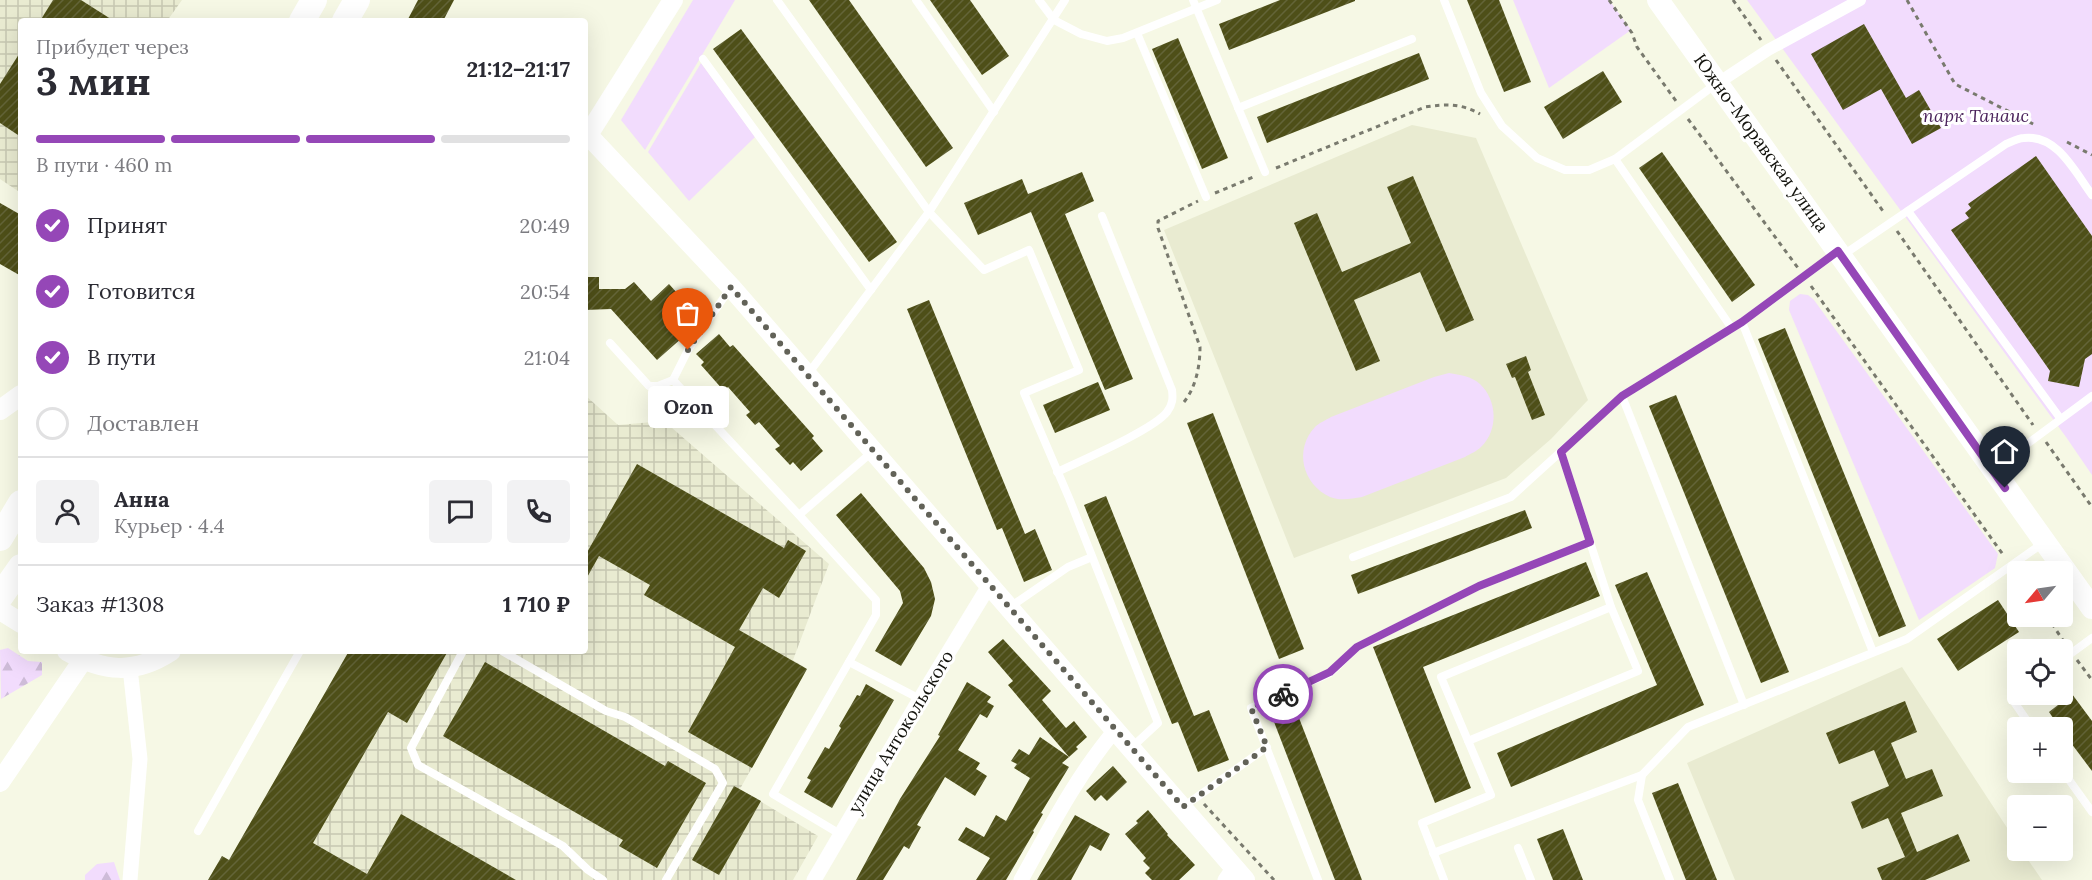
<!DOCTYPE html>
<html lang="ru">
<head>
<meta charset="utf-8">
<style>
  body { margin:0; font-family:Lora,serif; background:#f2f2f3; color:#2b2b33; height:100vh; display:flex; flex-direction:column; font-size:22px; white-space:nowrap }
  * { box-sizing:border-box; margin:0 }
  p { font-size:20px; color:#7c7c81 }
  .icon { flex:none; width:33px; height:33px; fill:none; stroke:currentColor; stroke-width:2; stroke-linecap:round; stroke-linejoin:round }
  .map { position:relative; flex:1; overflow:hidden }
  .drawer { position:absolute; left:18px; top:18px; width:570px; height:636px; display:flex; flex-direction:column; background:#fff; border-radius:6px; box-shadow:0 6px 24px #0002 }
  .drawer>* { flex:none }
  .needle { width:39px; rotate:241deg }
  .fabs { position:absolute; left:2007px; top:561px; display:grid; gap:12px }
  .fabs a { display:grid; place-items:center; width:66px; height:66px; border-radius:6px; background:#fff; box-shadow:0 6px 24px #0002; font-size:30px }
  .pin { position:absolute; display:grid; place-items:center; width:51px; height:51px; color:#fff; margin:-62px -26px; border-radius:50% 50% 50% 0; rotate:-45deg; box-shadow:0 0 6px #0007 }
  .pin .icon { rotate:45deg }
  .courier { position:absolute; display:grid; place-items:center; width:60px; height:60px; margin:-30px; border:4px solid #9547b7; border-radius:50%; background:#fff; color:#222; box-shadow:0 2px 8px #0007 }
  .bubble { position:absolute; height:42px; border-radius:6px; background:#fff; box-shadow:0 6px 24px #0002; font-size:20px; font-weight:700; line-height:42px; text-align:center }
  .head em { font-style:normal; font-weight:700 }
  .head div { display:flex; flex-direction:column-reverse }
  .head { display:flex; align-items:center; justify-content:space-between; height:102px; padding:0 18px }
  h1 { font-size:39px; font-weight:700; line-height:45px }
  .bar { display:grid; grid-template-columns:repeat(4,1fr); gap:9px 6px; align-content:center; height:72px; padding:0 18px }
  .bar i { height:8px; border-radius:4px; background:#e1e1e2 }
  .bar .active { background:#9547b7 }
  .bar p { grid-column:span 4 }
  .line { display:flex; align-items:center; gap:15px; padding:0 18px; border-top:2px solid #e1e1e2 }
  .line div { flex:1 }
  .round { display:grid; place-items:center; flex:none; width:63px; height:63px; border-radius:6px; background:#f2f2f3 }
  ol { padding:0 18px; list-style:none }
  li { display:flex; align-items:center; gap:18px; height:66px }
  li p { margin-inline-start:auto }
  li .icon { padding:6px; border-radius:50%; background:#9547b7; color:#fff; stroke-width:4 }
  li:last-child { color:#7c7c81 }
  li i { width:33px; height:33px; border:3px solid #e1e1e2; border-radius:50% }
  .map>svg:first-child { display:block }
  .built { fill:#e9ebd1 }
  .industrial { fill:url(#industrial-grid) }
  .forest { fill:url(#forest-firs) }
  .park { fill:#f2dcfd }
  .building { fill:url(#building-hatch) }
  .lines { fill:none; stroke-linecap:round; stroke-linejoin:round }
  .path { stroke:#797a6e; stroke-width:3; stroke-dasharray:4.5 4.5; stroke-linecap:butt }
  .service { stroke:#fff; stroke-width:8 }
  .pedestrian { stroke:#fff; stroke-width:12 }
  .minor { stroke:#fff; stroke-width:15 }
  .tertiary { stroke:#fff; stroke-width:20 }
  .secondary { stroke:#fff; stroke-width:22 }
  .trunk { stroke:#fff; stroke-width:26 }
  .done { stroke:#626258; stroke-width:6; stroke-dasharray:0 10.8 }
  .route { stroke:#9547b7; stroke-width:8 }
  .labels { text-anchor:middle; stroke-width:6; stroke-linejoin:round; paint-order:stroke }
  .park-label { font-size:18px; font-style:italic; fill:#4a225b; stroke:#fff }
  .street-label { font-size:18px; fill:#12120c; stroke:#fff }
</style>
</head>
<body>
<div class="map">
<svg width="2092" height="880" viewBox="0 0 2092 880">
  <defs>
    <pattern id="industrial-grid" width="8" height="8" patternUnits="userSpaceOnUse" patternTransform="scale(1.5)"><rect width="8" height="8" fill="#e9ebd1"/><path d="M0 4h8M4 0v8" fill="none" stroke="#c7c8b2"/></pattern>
    <pattern id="forest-firs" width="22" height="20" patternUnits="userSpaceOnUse" patternTransform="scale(1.5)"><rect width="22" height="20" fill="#f2dcfd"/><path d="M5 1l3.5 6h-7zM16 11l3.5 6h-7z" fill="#cebcd8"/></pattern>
    <pattern id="building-hatch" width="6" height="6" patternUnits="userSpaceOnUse" patternTransform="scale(1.5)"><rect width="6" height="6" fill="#4e4f18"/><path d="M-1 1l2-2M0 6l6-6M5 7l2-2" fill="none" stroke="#636438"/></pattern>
  </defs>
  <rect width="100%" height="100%" fill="#f6f8e5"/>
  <g class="built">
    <polygon points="1412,125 1476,138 1588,400 1551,439 1506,478 1294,558 1164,230"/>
    <polygon points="1902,667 2017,843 2018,850 2022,851 2042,880 1735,880 1687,763"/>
  </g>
  <g class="industrial">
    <polygon points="0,0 182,0 167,21 21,21 21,193 0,179"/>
    <polygon points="585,395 618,425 664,421 829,564 793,660 807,669 740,789 818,836 793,880 208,880 222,856 235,864 241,854 235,850 349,651 585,651"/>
  </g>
  <g class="forest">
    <polygon points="8,648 28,661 42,662 42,675 1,699 0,650"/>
    <polygon points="114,862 120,880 85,880 85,875 97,864"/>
  </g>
  <g class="park">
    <polygon points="693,0 735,0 645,150 621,120"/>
    <polygon points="1513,0 1609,0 1631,30 1549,88"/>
    <polygon points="1747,0 2092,0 2092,475 2066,437"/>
    <polygon points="701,63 755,137 689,201 648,152"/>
    <polygon points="1800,294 1808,295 1814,300 1998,554 1995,568 1919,620 1789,310 1790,301"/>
    <path d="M1449,373C1460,375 1471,376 1480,384C1497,400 1499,430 1481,447C1477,451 1470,454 1465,457L1362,497C1351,499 1340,501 1330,497C1302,484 1294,449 1315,427C1319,423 1326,420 1331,417L1434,377Z"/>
  </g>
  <g class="building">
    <polygon points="53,0 81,0 114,21 40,21"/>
    <polygon points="418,0 454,0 443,21 407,21"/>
    <polygon points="809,0 849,0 953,148 926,167"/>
    <polygon points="930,0 970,0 1009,56 982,75"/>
    <polygon points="1280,0 1355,0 1355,1 1229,50 1219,24"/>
    <polygon points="1467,0 1499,0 1531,82 1504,92"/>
    <polygon points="1864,24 1906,98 1919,90 1941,128 1912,144 1881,89 1843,110 1811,54"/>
    <polygon points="741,29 897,242 869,262 713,49"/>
    <polygon points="1178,38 1228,158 1202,169 1152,49"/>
    <polygon points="21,51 21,137 0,123 0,84"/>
    <polygon points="1419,53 1429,79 1267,143 1257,117"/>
    <polygon points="1603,71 1622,102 1563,139 1544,107"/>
    <polygon points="1662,152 1755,285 1732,302 1639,168"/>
    <polygon points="2036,156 2092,236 2092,354 2085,359 2079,387 2048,381 2050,371 1951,230 1969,218 1965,213 1971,208 1968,204"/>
    <polygon points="1082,172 1094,201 1065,214 1133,379 1105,390 1031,212 978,235 964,203 1022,179 1028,194"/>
    <polygon points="1413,176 1474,320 1446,332 1420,272 1354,300 1380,361 1356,371 1294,223 1317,213 1342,272 1411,243 1387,187"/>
    <polygon points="0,203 21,215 21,276 0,264"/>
    <polygon points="585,277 599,277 599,289 625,289 634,282 651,301 669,284 686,303 667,319 683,337 657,360 611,309 585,310"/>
    <polygon points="929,300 1025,534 1035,529 1052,570 1024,582 1002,528 997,530 907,309"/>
    <polygon points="1785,328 1906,626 1879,637 1758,339"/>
    <polygon points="719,334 730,347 733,345 814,436 812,438 823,451 801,471 793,462 790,465 775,449 780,446 759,422 755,425 746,415 750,412 728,387 724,391 701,365 704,362 696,354"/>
    <polygon points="1526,356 1531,370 1528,372 1545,415 1532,420 1515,377 1512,378 1506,364"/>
    <polygon points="1098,382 1110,410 1055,433 1043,405"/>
    <polygon points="1676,395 1789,672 1761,683 1649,406"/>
    <polygon points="1213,413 1304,649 1279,659 1187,423"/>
    <polygon points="637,464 784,548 788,540 806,551 779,598 763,588 739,630 807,669 752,768 688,732 735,647 644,595 650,585 599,556 585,581 585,556"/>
    <polygon points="861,493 924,568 931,582 935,599 931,616 901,666 875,651 903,603 900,591 836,515"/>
    <polygon points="1106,496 1194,716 1209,710 1229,760 1198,772 1178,722 1172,724 1084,505"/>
    <polygon points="1525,510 1532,528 1358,594 1351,575"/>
    <polygon points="1586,562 1600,596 1423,667 1471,788 1435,803 1373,647"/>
    <polygon points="1647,572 1704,705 1511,787 1497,753 1657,685 1615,585"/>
    <polygon points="1998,600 2019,632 1958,671 1937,639"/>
    <polygon points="1003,639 1051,691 1042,700 1066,728 1074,721 1087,737 1076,747 1078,749 1069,757 1008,685 1013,681 988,652"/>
    <polygon points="349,651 448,651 407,723 388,712 313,843 367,874 401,814 516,880 208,880 222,856 229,860"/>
    <polygon points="485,662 665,766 668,761 706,783 657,868 619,846 623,840 443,736"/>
    <polygon points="967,682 991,697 987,702 994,706 987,718 980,714 958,750 980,763 976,769 987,776 975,796 945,777 917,825 921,827 909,849 904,846 883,880 856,880 900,799 940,736 938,735"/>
    <polygon points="866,684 894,700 832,808 804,792 811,780 807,778 825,747 829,749 841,728 839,726 857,695 860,696"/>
    <polygon points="2072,694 2092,721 2092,771 2062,731 2062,728 2060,728 2049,712"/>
    <polygon points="1292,700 1362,880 1335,880 1269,709"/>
    <polygon points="1905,701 1917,732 1891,743 1906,779 1932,769 1943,796 1901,813 1917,852 1958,834 1970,861 1925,880 1882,880 1877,868 1905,857 1888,818 1862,829 1851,802 1889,786 1874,750 1839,764 1826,733"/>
    <polygon points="1040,737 1069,757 1062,763 1069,767 1041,813 1043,814 1033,831 1034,832 1006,880 976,880 990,858 958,840 966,827 984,837 996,815 1006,821 1030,778 1014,768 1017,764 1011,761 1019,749 1029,755"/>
    <polygon points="1113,766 1127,782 1107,801 1101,795 1095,801 1086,791"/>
    <polygon points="1678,783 1717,880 1686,880 1652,793"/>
    <polygon points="734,786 761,801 719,875 692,860"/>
    <polygon points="1148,810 1168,834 1167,835 1195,865 1179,880 1152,880 1145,873 1150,868 1143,861 1146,858 1125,834 1138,823 1136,821"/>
    <polygon points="1075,815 1110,834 1101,851 1090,845 1071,880 1037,880"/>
    <polygon points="1563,829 1583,880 1553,880 1537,839"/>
  </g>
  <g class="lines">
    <g class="path">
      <polyline points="1609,0 1632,33 1637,47 1676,101"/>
      <polyline points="1733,0 1761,40"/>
      <polyline points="1907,0 1955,84 2037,126"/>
      <polyline points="1776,60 1885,214"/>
      <polyline points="1688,119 1798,268"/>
      <polyline points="2067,142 2092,155"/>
      <path d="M1276,168L1425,107C1445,104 1461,103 1480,114"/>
      <polyline points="1215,193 1256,176"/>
      <polyline points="1897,231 2033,425"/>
      <polyline points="1811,286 2004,556"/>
      <path d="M1184,402C1196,387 1200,366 1200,347L1158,228V221L1198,201"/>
      <polyline points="2046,442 2092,507"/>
      <polyline points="2047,616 2066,645"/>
      <polyline points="2077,660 2092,680"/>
      <polyline points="1204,804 1274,880"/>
    </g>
    <g class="service">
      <polyline points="777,0 929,212 984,270 1029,250 1079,370 1024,393 1069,498 1158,723 1131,748"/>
      <polyline points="916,0 994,112"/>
      <polyline points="1039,0 1054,20 1081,34 1107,41 1123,38 1217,0"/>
      <polyline points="1193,0 1265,172"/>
      <polyline points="1444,0 1481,93 1502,126 1537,158 1565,170 1589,170 1615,159 1731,327"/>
      <polyline points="1137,33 1206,197"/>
      <polyline points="703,59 871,290"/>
      <polyline points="1238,108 1412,39"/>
      <polyline points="1615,159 1716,84"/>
      <polyline points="1908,211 2060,418"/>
      <path d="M1843,255L2006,144C2011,142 2018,138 2024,138C2057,134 2075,172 2092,195"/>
      <polyline points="1742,322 1873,652"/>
      <polyline points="610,343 649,386 658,386 673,380 799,515 876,600 876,615 773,794 840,834"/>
      <polyline points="808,374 929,212 1065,0"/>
      <polyline points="673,380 688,350 731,287"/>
      <polyline points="1622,396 1744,705"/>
      <polyline points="1996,467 2092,396"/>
      <path d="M1057,472C1082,460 1153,430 1167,412C1173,404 1173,398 1172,390L1102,216"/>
      <polyline points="799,515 872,452"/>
      <polyline points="1353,557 1511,497 1622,396 1742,322 1837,252"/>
      <polyline points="1010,607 1068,567 1092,557"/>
      <polyline points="463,651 411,748 418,765 563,846 588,870 603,880"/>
      <polyline points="502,651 606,711 625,717 715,769 723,783 666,880"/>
      <polyline points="2062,660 2092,638"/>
      <polyline points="849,662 920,699"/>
      <polyline points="2018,694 2012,699 2032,728"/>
      <polyline points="1468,741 1638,671 1611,607 1561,452"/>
      <polyline points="2062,770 2092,812"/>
      <polyline points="1183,807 1267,747"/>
      <polyline points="198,831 300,651"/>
      <polyline points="1518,848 1531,880"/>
      <polyline points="1433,853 1642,775"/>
      <polyline points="1318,880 1251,708 1330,673 1357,647 1479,586 1590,542"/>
      <polyline points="1444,880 1422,823 1491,795 1441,677 1611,607"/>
      <polyline points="1670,880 1638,800 1642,775 1688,727 1907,639 2043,543"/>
    </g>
    <polyline class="pedestrian" points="1718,83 1768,50 1860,0"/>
    <g class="minor">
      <polyline points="130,668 140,759 130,880"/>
      <polyline points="814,880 920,699 990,584"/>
      <path d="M1021,880C1050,828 1077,775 1116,729"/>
      <polyline points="1225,880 1234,867"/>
    </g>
    <g class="tertiary">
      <polyline points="588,135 731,287 1245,880"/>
      <polyline points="588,135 673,0"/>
      <polyline points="0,410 21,395"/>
      <polyline points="0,610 21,623"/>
      <path d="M67,651C104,672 134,675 171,651"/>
      <polyline points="0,782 83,660"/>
    </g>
    <polyline class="secondary" points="1658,0 2092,608"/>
    <g class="trunk">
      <polyline points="302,21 314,0"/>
      <polyline points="345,21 357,0"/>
      <polyline points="0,538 21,503"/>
      <polyline points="0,597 21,567"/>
    </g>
  </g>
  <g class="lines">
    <polyline class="done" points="688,350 731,287 1183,807 1267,747 1251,708 1283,694"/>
    <polyline class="route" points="1283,694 1330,672 1357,647 1479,586 1590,542 1561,452 1622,396 1742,322 1838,251 2005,488"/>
  </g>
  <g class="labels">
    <g class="park-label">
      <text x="1976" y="122">парк Танаис</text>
    </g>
    <g class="street-label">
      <text transform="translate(1761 143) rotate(54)" y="6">Южно-Моравская улица</text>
      <text transform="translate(901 732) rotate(-59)" y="6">улица Антокольского</text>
    </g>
  </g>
</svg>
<div class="fabs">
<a><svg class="needle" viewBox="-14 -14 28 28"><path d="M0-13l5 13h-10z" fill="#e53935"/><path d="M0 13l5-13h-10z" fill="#7c7c81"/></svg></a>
<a><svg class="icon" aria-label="locate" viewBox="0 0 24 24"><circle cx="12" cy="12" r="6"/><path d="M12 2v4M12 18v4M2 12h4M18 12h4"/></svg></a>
<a>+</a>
<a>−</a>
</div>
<div class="pin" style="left:688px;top:350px;background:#ea580c"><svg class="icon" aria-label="bag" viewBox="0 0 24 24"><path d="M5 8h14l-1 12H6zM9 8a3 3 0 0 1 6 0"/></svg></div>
<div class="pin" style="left:2005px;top:488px;background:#1f2937"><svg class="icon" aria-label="home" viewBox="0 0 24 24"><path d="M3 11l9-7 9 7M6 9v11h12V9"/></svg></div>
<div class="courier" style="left:1283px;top:694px"><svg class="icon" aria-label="bike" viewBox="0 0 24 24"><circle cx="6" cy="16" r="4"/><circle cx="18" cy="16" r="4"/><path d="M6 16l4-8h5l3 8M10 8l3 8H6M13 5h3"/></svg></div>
<div class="bubble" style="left:648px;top:386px;width:81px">Ozon</div>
<section class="drawer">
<div class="head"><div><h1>3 мин</h1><p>Прибудет через</p></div><em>21:12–21:17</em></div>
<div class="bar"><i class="active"></i><i class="active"></i><i class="active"></i><i></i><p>В пути · 460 m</p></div>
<ol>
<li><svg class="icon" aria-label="check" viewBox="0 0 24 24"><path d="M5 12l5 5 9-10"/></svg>Принят<p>20:49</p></li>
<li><svg class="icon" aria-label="check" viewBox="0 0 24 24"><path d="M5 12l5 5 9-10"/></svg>Готовится<p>20:54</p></li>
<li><svg class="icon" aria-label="check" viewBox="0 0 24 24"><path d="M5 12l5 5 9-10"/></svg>В пути<p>21:04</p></li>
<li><i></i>Доставлен</li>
</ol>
<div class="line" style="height:108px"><a class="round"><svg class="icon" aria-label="person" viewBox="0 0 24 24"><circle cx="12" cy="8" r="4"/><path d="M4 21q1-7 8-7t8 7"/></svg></a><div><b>Анна</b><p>Курьер · 4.4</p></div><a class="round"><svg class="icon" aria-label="chat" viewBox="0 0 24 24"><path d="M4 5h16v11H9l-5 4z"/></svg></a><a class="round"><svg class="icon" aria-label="phone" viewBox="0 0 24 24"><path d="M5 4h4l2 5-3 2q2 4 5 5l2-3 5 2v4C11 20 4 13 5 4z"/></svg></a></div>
<div class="line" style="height:78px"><div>Заказ #1308</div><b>1 710 ₽</b></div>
</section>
</div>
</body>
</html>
